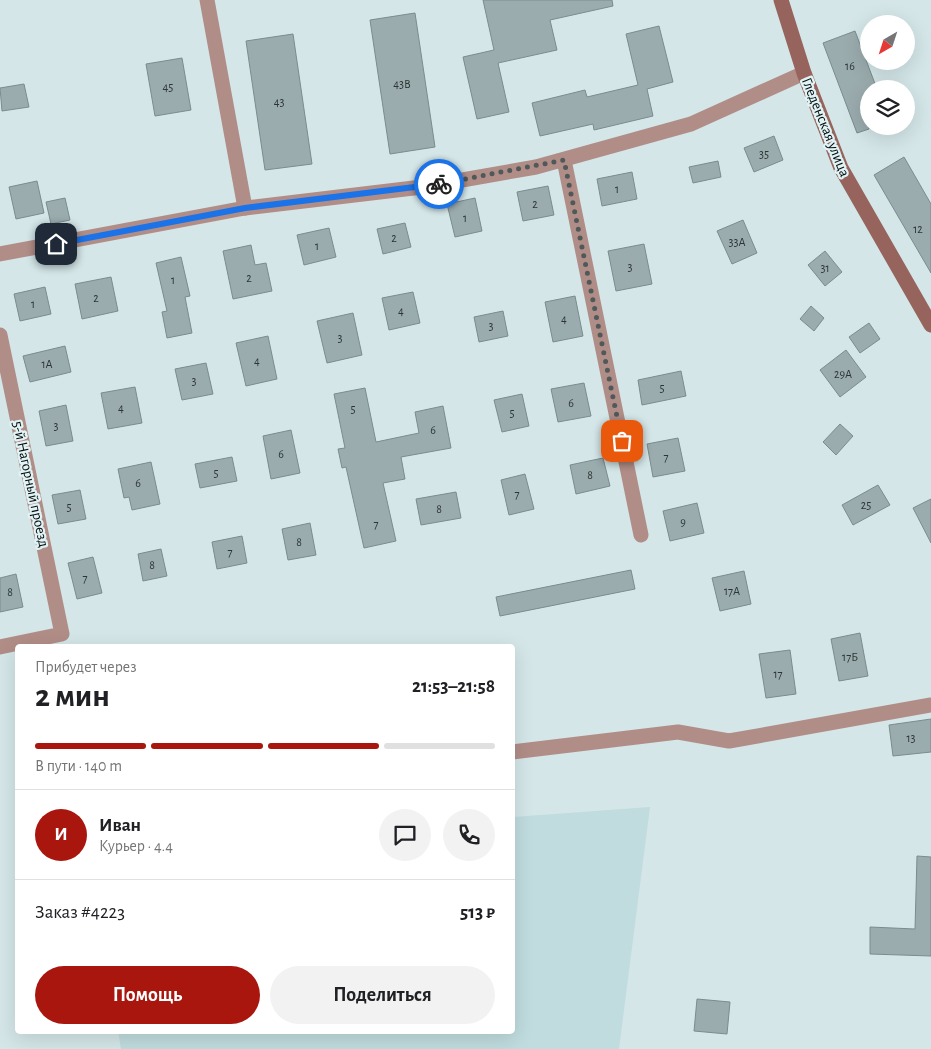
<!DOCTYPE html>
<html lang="ru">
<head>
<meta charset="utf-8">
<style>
  body { margin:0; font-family:"Alegreya Sans",sans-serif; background:#f2f2f2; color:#202124; height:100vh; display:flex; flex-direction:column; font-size:19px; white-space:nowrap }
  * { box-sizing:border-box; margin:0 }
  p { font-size:16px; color:#757577 }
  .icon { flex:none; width:28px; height:28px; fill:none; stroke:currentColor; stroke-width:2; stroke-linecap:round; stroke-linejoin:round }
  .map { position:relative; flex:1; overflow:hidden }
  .side { position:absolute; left:15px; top:644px; width:500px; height:390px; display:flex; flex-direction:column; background:#fff; border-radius:5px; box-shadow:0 5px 20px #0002 }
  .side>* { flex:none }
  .needle { width:32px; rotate:219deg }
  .buttons { position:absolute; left:860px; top:15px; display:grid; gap:10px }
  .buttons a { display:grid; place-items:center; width:55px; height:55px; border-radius:50%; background:#fff; box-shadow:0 5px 20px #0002; font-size:25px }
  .pin { position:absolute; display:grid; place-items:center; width:42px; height:42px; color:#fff; margin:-21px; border-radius:10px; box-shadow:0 2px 8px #0006 }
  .courier { position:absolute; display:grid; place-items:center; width:50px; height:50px; margin:-25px; border:4px solid #1a73e8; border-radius:50%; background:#fff; color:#222; box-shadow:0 1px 6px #0007 }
  .overview em { font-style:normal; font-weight:700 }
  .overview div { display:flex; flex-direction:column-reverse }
  .overview { display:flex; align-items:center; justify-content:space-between; height:85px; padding:0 20px }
  h1 { font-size:32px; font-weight:700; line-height:38px }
  .bar { display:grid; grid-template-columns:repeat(4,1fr); gap:8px 5px; align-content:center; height:60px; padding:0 20px }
  .bar i { height:6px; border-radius:4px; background:#e0e0e0 }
  .bar .active { background:#a8160e }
  .bar p { grid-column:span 4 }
  .line { display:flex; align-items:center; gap:12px; padding:0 20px; border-top:1px solid #e0e0e0 }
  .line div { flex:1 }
  .round { display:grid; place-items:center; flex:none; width:52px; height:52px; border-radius:26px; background:#f2f2f2 }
  .action { display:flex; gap:10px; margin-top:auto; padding:10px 20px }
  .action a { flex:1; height:58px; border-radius:30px; background:#a8160e; color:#fff; font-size:20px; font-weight:700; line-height:58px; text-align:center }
  .action a+a { background:#f2f2f2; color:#202124 }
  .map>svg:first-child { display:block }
  .built { fill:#c0dcde }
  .building { fill:#9bacae; stroke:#7b8c8e }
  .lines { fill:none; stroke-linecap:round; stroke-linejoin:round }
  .street { stroke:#b18d87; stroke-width:15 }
  .secondary { stroke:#96645c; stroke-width:15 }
  .done { stroke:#4f595a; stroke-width:5; stroke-dasharray:0 9 }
  .route { stroke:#1a73e8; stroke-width:6 }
  .labels { text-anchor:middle; stroke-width:4.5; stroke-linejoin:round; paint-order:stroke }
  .number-label { font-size:12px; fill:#2c3535 }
  .street-label { font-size:15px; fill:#070d0d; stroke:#e1f3f5 }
</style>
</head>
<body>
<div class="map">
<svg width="931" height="1049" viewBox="0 0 931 1049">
  <rect width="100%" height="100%" fill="#d4e6e8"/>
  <polygon class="built" points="650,807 619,1049 121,1049 118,1031 512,1031 513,817"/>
  <g class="building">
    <polygon points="483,0 612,0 613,6 550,20 557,50 498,63 509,112 477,119 463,57 494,50"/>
    <polygon points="415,13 435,147 390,154 370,20"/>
    <polygon points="659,26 673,82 647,89 653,116 594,130 593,124 540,136 532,103 585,90 587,97 638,85 626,34"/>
    <polygon points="855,31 877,89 869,89 869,129 857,133 823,43"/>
    <polygon points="293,34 312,164 265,170 246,41"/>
    <polygon points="182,58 191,110 155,116 146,64"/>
    <polygon points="24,84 29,107 2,111 0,88"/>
    <polygon points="774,136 783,160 754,172 744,148"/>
    <polygon points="904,157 931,204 931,273 874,175"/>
    <polygon points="718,161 721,177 693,183 689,167"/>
    <polygon points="632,172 637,199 602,206 597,179"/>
    <polygon points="37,181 44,213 16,219 9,187"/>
    <polygon points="548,186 554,215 523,221 517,192"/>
    <polygon points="65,198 70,220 51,224 46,202"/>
    <polygon points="475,198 482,231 455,237 447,204"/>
    <polygon points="743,220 757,253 732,264 717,231"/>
    <polygon points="405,223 411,247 383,254 377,229"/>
    <polygon points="329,228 336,257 304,265 297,235"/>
    <polygon points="644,244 652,284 616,291 608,251"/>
    <polygon points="251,245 255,265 266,263 272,291 233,299 223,251"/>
    <polygon points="825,251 842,272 825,286 808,265"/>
    <polygon points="181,257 190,296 185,297 192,333 167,338 162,312 167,311 156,263"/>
    <polygon points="111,277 118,311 82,319 75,284"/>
    <polygon points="45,287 51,314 20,321 14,294"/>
    <polygon points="413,292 420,323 389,330 382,298"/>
    <polygon points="575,296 583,336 553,342 545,302"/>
    <polygon points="811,306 824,318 814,331 800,319"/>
    <polygon points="503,311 508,336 479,342 474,317"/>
    <polygon points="353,313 362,355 327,363 317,321"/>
    <polygon points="869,323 880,339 860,353 849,337"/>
    <polygon points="268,336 277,379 246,386 236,343"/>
    <polygon points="65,346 71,372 30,382 23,356"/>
    <polygon points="846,350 866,377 840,397 820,370"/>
    <polygon points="206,363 213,394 182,400 175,369"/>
    <polygon points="681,371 686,396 642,405 638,380"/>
    <polygon points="584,383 591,416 558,422 551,389"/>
    <polygon points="135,387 142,423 108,429 101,393"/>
    <polygon points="365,388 376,442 419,433 415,412 443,406 451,448 401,457 405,479 383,483 396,541 364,548 346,467 342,468 338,449 345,448 334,394"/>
    <polygon points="522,394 529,426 502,432 494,400"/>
    <polygon points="66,405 73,441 46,446 39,411"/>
    <polygon points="840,424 853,436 836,455 823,442"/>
    <polygon points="291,430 300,473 271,479 263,436"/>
    <polygon points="678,438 685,471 653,477 647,444"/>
    <polygon points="232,457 237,481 200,488 195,464"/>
    <polygon points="603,458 610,486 576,494 570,465"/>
    <polygon points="151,462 160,504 132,510 129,497 124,498 118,469"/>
    <polygon points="525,474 534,509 509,515 501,480"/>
    <polygon points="878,485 890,505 853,525 842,505"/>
    <polygon points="80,490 86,519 58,524 52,495"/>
    <polygon points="456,492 461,518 421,525 416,499"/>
    <polygon points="931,499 931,543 913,508"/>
    <polygon points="697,503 704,533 670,541 663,511"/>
    <polygon points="310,523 316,555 288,560 282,529"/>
    <polygon points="242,536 247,563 217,569 212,542"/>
    <polygon points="161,549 167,576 143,581 138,554"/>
    <polygon points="93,557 102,593 77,599 68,563"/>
    <polygon points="631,570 635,589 500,616 496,597"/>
    <polygon points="744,571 751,604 720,611 712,578"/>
    <polygon points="16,574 23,607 0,612 0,578"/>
    <polygon points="860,633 868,676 839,681 831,639"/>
    <polygon points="790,650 796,694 766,698 759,654"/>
    <polygon points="931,719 931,752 893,756 889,725"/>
    <polygon points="917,856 931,857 931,956 870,954 870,927 915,929"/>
    <polygon points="697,999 730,1002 727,1034 694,1031"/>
  </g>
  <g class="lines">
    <g class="street">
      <polyline points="207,0 245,208"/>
      <polyline points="564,160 641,535"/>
      <polyline points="0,254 245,208 422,187 536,167 691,124 804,73"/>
      <polyline points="0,335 62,634 0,647"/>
      <polyline points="512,752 678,732 729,741 931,705"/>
    </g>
    <polyline class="secondary" points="781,0 804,73 841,168 931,325"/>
  </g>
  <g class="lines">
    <polyline class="done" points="439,184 564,160 622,441"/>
    <polyline class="route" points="56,244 245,208 439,184"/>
  </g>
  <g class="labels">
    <g class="number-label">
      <text x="850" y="70">16</text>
      <text x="402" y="88">43В</text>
      <text x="168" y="91">45</text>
      <text x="279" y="106">43</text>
      <text x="764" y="158">35</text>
      <text x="617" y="193">1</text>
      <text x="535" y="208">2</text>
      <text x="465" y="222">1</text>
      <text x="918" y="233">12</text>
      <text x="394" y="242">2</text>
      <text x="737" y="246">33А</text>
      <text x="317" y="250">1</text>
      <text x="630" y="271">3</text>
      <text x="825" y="272">31</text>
      <text x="249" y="282">2</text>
      <text x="173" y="284">1</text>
      <text x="96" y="302">2</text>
      <text x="33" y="308">1</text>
      <text x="401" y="315">4</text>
      <text x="564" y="323">4</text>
      <text x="491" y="330">3</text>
      <text x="340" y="342">3</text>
      <text x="257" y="365">4</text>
      <text x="47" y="368">1А</text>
      <text x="843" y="378">29А</text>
      <text x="194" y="385">3</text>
      <text x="662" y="392">5</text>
      <text x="571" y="407">6</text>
      <text x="121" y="412">4</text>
      <text x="353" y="413">5</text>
      <text x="512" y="417">5</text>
      <text x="56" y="430">3</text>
      <text x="433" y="434">6</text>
      <text x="281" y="458">6</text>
      <text x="666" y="461">7</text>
      <text x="216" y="477">5</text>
      <text x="590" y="479">8</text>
      <text x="138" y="487">6</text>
      <text x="517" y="498">7</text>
      <text x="866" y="509">25</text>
      <text x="69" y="511">5</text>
      <text x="439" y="513">8</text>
      <text x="683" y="526">9</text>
      <text x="376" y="528">7</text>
      <text x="299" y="546">8</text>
      <text x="230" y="556">7</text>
      <text x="152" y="569">8</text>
      <text x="85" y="582">7</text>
      <text x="732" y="595">17А</text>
      <text x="10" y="596">8</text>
      <text x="850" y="661">17Б</text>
      <text x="778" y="678">17</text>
      <text x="911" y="742">13</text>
    </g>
    <g class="street-label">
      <text transform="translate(826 127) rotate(68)" y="5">Гледенская улица</text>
      <text transform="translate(31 484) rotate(78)" y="5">5-й Нагорный проезд</text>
    </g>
  </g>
</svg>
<div class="buttons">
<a><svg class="needle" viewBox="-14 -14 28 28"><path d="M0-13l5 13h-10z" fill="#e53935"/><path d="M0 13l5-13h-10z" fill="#757577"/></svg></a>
<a><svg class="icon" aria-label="layers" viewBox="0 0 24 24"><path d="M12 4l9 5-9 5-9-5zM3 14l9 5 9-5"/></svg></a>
</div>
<div class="pin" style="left:622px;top:441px;background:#ea580c"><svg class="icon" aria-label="bag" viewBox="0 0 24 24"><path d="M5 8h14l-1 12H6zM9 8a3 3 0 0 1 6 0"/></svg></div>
<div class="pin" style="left:56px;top:244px;background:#1f2937"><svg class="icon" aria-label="home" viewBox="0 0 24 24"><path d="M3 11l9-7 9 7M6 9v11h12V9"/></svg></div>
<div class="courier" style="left:439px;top:184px"><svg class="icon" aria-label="bike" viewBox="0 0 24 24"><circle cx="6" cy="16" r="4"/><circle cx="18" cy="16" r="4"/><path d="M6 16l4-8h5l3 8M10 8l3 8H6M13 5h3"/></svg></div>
<section class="side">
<div class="overview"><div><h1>2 мин</h1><p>Прибудет через</p></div><em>21:53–21:58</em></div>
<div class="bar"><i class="active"></i><i class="active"></i><i class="active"></i><i></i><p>В пути · 140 m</p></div>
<div class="line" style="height:90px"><b class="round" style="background:#a8160e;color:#fff">И</b><div><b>Иван</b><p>Курьер · 4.4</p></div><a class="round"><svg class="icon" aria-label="chat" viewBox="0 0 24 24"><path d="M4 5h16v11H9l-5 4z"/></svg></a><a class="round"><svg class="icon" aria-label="phone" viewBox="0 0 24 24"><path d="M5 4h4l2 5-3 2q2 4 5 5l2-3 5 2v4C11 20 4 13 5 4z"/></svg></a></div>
<div class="line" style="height:65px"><div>Заказ #4223</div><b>513 ₽</b></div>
<div class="action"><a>Помощь</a><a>Поделиться</a></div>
</section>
</div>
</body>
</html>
